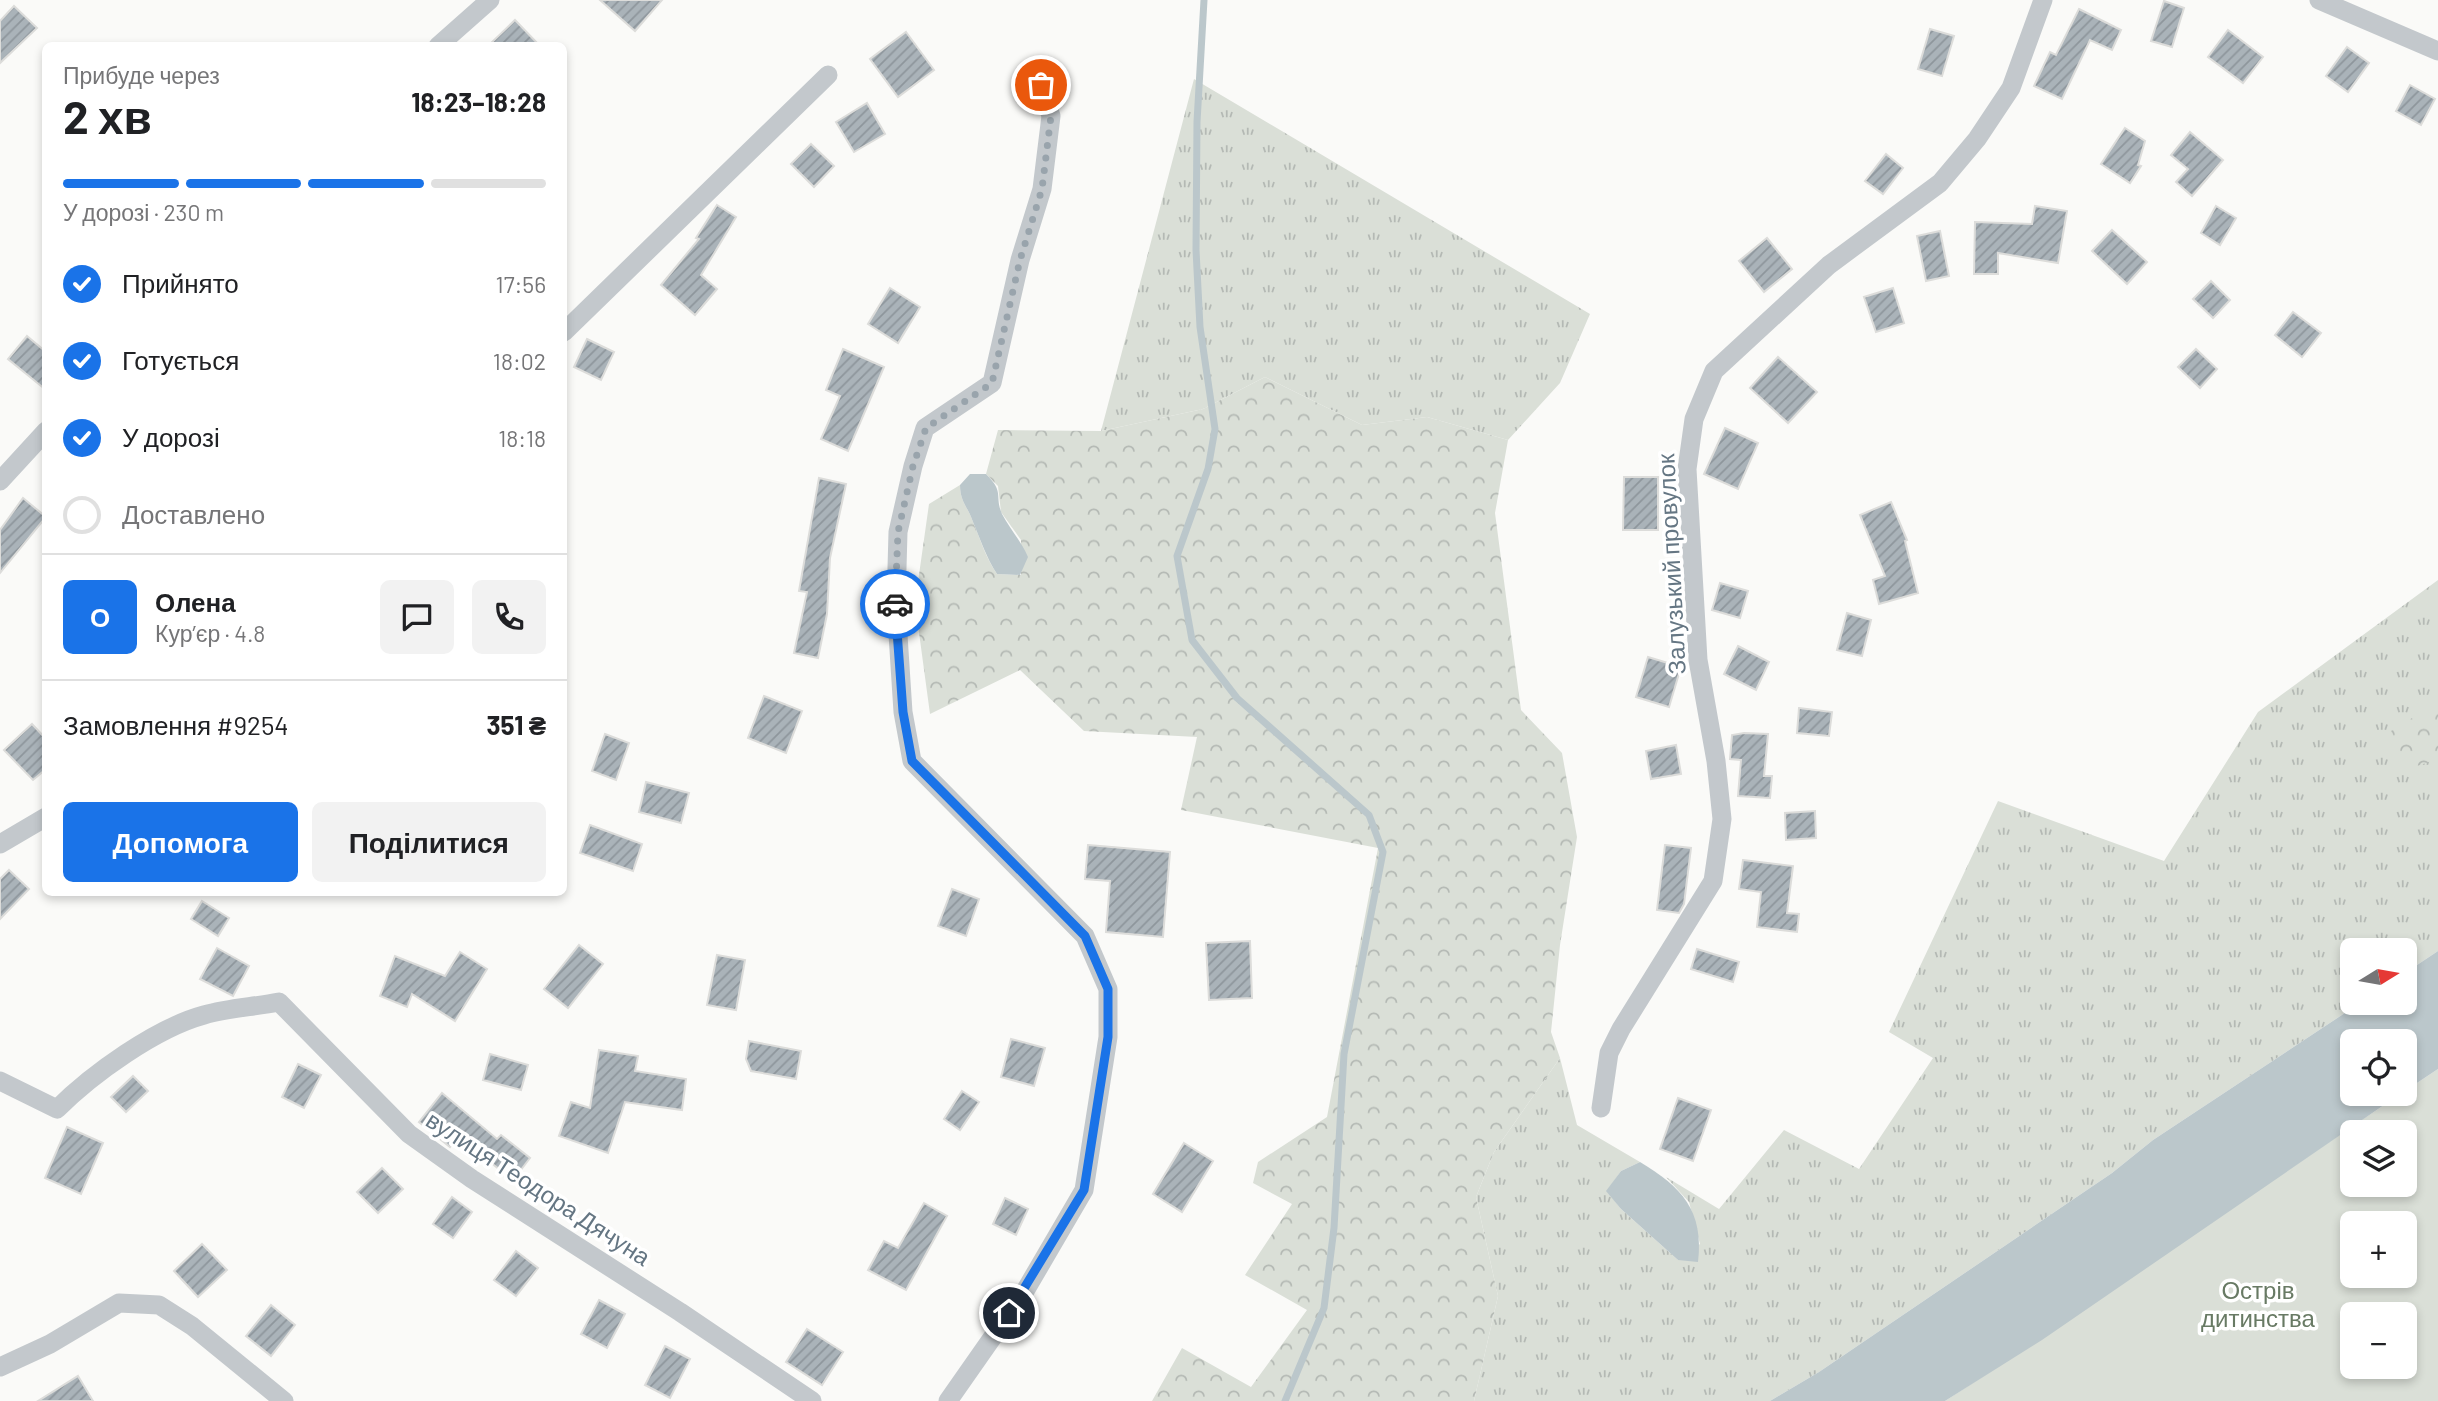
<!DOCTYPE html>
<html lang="uk">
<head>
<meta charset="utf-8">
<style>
  body { margin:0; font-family:Barlow,sans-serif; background:#f2f2f2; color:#202124; height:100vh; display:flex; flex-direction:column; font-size:26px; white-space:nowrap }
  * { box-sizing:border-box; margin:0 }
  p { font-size:23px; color:#757577 }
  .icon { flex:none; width:38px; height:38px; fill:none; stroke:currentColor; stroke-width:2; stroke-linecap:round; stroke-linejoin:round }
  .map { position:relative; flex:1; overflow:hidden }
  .panel { position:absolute; left:42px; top:42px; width:525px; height:854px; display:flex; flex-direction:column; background:#fff; border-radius:10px; box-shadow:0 4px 10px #0003 }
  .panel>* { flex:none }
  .needle { width:46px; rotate:79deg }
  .buttons { position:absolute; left:2340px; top:938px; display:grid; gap:14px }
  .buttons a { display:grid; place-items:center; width:77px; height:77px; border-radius:10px; background:#fff; box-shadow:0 4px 10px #0003; font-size:35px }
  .pin { position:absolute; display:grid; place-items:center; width:60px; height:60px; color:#fff; margin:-30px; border:4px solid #fff; border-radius:50%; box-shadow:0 2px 7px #0007 }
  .courier { position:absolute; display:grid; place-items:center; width:70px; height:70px; margin:-35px; border:5px solid #1a73e8; border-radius:50%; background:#fff; color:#222; box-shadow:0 2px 9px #0007 }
  .headline em { font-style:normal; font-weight:700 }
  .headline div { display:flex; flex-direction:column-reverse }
  .headline { display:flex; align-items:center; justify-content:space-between; height:119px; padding:0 21px }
  h1 { font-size:46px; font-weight:700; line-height:52px }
  .bar { display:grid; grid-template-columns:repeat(4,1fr); gap:10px 7px; align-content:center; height:84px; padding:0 21px }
  .bar i { height:9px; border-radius:5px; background:#e0e0e0 }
  .bar .current { background:#1a73e8 }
  .bar p { grid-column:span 4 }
  .line { display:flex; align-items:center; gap:18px; padding:0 21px; border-top:2px solid #e0e0e0 }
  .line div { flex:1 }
  .round { display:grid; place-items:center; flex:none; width:74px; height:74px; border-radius:10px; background:#f2f2f2 }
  ol { padding:0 21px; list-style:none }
  li { display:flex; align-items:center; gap:21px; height:77px }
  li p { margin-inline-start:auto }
  li .icon { padding:7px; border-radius:50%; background:#1a73e8; color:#fff; stroke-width:4 }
  li:last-child { color:#757577 }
  li i { width:38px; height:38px; border:4px solid #e0e0e0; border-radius:50% }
  .primary-button { display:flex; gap:14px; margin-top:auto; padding:14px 21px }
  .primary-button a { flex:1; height:80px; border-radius:10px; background:#1a73e8; color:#fff; font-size:28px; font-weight:700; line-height:80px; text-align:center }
  .primary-button a+a { background:#f2f2f2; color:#202124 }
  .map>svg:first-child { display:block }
  .grass { fill:url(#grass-tufts) }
  .forest { fill:url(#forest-crowns) }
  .park { fill:#dadfd7; fill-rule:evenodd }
  .water { fill:#bbc7cb }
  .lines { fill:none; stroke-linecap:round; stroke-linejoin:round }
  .stream { stroke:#bbc7cb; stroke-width:7 }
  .building { fill:url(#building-hatch); stroke:#dcdcda; stroke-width:2 }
  .minor { stroke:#c3c8cc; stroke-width:19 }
  .done { stroke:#99a4ac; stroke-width:7; stroke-dasharray:0 12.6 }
  .route { stroke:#1a73e8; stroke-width:9 }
  .labels { text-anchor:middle; stroke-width:7; stroke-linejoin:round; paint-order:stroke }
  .street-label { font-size:24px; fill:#657683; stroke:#fff }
  .park-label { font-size:24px; fill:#687a64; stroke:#fff }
</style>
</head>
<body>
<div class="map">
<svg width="2438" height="1401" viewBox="0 0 2438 1401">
  <defs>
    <pattern id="grass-tufts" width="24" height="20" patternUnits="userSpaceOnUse" patternTransform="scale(1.75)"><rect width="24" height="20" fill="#dadfd7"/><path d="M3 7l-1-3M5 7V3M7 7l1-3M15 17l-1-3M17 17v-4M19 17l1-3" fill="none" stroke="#b4b9b4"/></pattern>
    <pattern id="forest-crowns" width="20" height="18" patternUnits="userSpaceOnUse" patternTransform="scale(1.75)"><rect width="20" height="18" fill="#dadfd7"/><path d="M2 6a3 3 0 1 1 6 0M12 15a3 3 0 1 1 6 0" fill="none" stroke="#b4b9b4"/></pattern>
    <pattern id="building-hatch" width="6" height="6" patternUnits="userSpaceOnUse" patternTransform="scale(1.75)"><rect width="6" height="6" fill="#aab3b9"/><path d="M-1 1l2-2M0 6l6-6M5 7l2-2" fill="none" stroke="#8e969c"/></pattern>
  </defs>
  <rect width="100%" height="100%" fill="#fafaf8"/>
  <g class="grass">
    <polygon points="1194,79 1590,314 1560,383 1508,440 1427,417 1362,425 1265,377 1203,409 1101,431"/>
    <polygon points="2438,580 2438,951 2405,973 2404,950 2352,950 2352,1003 2360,1003 2153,1140 2112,1173 1819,1372 1770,1401 1474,1401 1498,1296 1476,1197 1494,1152 1560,1058 1577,1125 1640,1162 1621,1171 1607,1191 1621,1209 1678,1260 1700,1244 1689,1202 1666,1177 1719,1209 1784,1130 1859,1169 1933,1058 1889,1032 1998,801 2164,861 2258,712"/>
  </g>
  <g class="forest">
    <path d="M1265,377L1362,425L1427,417L1508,440L1495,513L1521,710L1562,753L1577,837L1560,945L1551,1032L1560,1058L1494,1152L1476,1197L1498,1296L1474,1401H1152L1182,1348L1251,1387L1307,1310L1245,1275L1292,1204L1253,1183L1258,1162L1327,1117L1378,848L1181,810L1197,737L1084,731L1020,670L930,714L915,603L929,504L960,485C960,502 968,507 973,522C981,541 985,556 997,574L1021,575V540L1001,512L998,486L986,474L998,430L1101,431L1203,409Z"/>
    <polygon points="2438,702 2438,759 2399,772 2391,731"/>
  </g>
  <path class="park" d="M2438,1069V1401H1945C2111,1294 2276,1176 2438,1069ZM2352,1132H2404V1185H2352ZM2352,1223H2404V1276H2352ZM2352,1314H2404V1367H2352Z"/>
  <g class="water">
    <path d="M970,474H986C1005,493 994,495 1002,514C1010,529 1021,541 1028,557L1020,575L997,574C986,557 981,541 973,522C968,507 960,502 960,485Z"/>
    <polygon points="2438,951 2438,1069 2405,1091 2404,1041 2352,1041 2352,1094 2400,1094 2042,1340 1945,1401 1770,1401 1819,1372 2112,1173 2153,1140 2360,1003 2404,1003 2405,973"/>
    <path d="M1640,1162C1682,1187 1704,1211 1698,1262L1678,1260L1621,1209L1606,1191L1621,1171Z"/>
  </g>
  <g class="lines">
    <polyline class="stream" points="1204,0 1197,122 1196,250 1200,327 1215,429 1208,469 1177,556 1192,640 1237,698 1369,815 1383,852 1344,1054 1334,1228 1324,1308 1285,1401"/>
  </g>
  <g class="building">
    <polygon points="600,0 662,0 635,31"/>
    <polygon points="2164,1 2184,8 2172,47 2151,41"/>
    <polygon points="14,6 37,28 0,63 0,21"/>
    <polygon points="2079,9 2121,30 2112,50 2090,40 2062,99 2034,86 2050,52 2056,55"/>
    <polygon points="515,20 540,46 488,46"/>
    <polygon points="1930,29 1954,36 1942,76 1918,69"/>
    <polygon points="2228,30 2263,57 2243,83 2208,57"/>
    <polygon points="906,32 934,70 898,97 870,59"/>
    <polygon points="2347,47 2369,63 2348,92 2326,76"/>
    <polygon points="2410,85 2435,99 2421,125 2396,111"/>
    <polygon points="867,103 885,134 854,152 836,122"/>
    <polygon points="2125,128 2145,141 2138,165 2141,166 2130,183 2101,164"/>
    <polygon points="2190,132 2223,160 2192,196 2176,182 2188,169 2171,155"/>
    <polygon points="811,144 834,166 814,187 791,164"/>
    <polygon points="1886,154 1903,168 1883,194 1865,181"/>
    <polygon points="717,205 736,217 701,275 717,289 695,315 661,285 699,239 696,238"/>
    <polygon points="2035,206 2067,211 2058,263 1998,253 1998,274 1974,274 1975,222 2032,224"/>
    <polygon points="2216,206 2236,218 2220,245 2201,233"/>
    <polygon points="2112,230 2147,262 2127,284 2092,251"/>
    <polygon points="1940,231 1949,276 1926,281 1917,236"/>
    <polygon points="1767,238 1792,269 1764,292 1739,261"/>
    <polygon points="2211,281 2230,300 2213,318 2193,299"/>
    <polygon points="890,288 920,307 898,343 868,324"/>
    <polygon points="1893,288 1904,323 1876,332 1864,297"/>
    <polygon points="2293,312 2321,333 2302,357 2275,335"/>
    <polygon points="27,336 46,352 46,390 8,359"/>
    <polygon points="587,339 614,352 601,380 574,367"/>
    <polygon points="843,349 884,367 848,451 821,439 840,396 826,390"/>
    <polygon points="2196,349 2217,369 2200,388 2178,367"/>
    <polygon points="1778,357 1817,392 1788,423 1750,388"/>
    <polygon points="1725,428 1758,443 1738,489 1704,474"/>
    <polygon points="1624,477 1658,477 1658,530 1623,530"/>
    <polygon points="819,478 846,484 830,558 827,614 818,658 794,653 807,592 799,591"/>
    <polygon points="23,498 46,517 0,573 0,530"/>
    <polygon points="1891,502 1907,540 1905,541 1918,593 1879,604 1873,580 1885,576 1860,515"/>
    <polygon points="1720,583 1748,591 1740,618 1712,610"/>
    <polygon points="1847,613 1871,620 1862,656 1837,650"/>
    <polygon points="1738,646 1769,662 1756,690 1724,674"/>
    <polygon points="1648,657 1681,667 1669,707 1636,697"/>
    <polygon points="764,696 802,711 786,753 748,738"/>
    <polygon points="1799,708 1832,712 1829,736 1797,733"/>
    <polygon points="32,724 46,739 46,769 33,780 4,750"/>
    <polygon points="1744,733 1768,734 1764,776 1772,776 1770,798 1738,796 1741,760 1730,759 1732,735"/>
    <polygon points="605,734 629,743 616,780 592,771"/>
    <polygon points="1676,745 1681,774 1651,779 1646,751"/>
    <polygon points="646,782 689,793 681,823 639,812"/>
    <polygon points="1815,811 1816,838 1786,840 1785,813"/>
    <polygon points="590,825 642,844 633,871 580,853"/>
    <polygon points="1088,845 1170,852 1163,937 1106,932 1110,881 1085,879"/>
    <polygon points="1665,845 1691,848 1684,904 1679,913 1657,910"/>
    <polygon points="1743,860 1793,866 1787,913 1799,914 1797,932 1757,927 1761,892 1739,889"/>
    <polygon points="9,870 29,889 0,919 0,879"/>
    <polygon points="952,889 979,899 966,936 938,926"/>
    <polygon points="202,901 229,918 218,936 191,919"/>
    <polygon points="1250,941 1252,998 1209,1000 1206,943"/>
    <polygon points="579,945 603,964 568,1008 544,989"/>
    <polygon points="217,948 249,966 233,996 200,979"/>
    <polygon points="1697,949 1739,962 1733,982 1691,969"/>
    <polygon points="460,952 487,969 455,1021 412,994 407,1007 380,996 395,956 445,976"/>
    <polygon points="717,955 745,960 736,1010 707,1005"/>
    <polygon points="1011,1039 1045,1048 1034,1086 1001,1077"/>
    <polygon points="749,1041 801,1051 796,1079 751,1071 746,1059"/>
    <polygon points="599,1050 638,1056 635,1071 686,1079 682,1110 625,1102 608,1153 559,1136 571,1102 590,1108"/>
    <polygon points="490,1054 528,1065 521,1090 483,1080"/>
    <polygon points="298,1064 321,1075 304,1108 282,1097"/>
    <polygon points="133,1076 148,1091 126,1112 111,1097"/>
    <polygon points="962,1091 979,1102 960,1130 944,1119"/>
    <polygon points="442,1093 497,1139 501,1135 530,1158 513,1180 458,1137 450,1147 419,1122"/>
    <polygon points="1678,1098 1711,1110 1693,1161 1660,1149"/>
    <polygon points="67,1127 103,1143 81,1194 45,1178"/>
    <polygon points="1184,1143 1213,1161 1182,1212 1153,1194"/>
    <polygon points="382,1168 403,1189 378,1213 357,1192"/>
    <polygon points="452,1197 472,1212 453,1238 433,1224"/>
    <polygon points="1005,1198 1028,1209 1016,1235 993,1224"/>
    <polygon points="924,1203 947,1216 906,1290 868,1270 884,1241 898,1248"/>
    <polygon points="202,1244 227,1270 198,1297 174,1271"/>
    <polygon points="516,1251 538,1268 516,1296 494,1280"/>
    <polygon points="599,1300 625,1314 607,1348 581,1334"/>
    <polygon points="271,1305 295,1325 271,1356 246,1336"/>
    <polygon points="807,1329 843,1352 822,1385 786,1362"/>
    <polygon points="665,1346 690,1359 670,1398 645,1385"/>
    <polygon points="78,1376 93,1401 38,1401"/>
  </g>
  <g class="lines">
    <g class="minor">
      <polyline points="2319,0 2438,51"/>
      <polyline points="438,46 490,0"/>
      <polyline points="564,332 828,75"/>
      <polyline points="0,481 46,431"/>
      <polyline points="0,844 46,817"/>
      <path d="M0,1081L57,1109C92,1074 156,1028 204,1015C228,1008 254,1007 279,1002L409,1134L472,1179L680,1312L812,1401"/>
      <polyline points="1601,1108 1609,1053 1621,1029 1713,881 1722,819 1716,761 1698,660 1687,469 1694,419 1714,371 1829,265 1940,183 1977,139 2011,88 2043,0"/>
      <polyline points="0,1367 50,1344 119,1303 159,1305 192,1326 284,1401"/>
      <polyline points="948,1401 1025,1291 1084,1190 1108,1037 1108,989 1085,936 912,761 903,712 896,604 898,532 913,466 925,428 992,383 1020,260 1042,189 1051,116 1041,85"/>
    </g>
  </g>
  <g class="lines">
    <polyline class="done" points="895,604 898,532 913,466 926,428 992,383 1020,260 1042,189 1051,116 1041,85"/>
    <polyline class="route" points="895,604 903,712 912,761 1085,936 1108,989 1108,1037 1084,1190 1009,1313"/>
  </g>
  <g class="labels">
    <g class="street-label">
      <text transform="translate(1672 564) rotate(-93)" y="8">Залузький провулок</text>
      <text transform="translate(538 1189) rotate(33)" y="8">вулиця Теодора Дячуна</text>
    </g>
    <g class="park-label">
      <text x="2258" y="1299">Острів<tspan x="2258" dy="28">дитинства</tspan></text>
    </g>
  </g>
</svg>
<div class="buttons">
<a><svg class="needle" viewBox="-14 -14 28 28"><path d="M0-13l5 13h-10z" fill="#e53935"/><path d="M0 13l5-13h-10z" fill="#757577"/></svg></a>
<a><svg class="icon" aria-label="locate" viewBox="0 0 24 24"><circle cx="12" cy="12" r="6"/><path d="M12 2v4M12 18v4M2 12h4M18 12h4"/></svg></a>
<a><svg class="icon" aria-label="layers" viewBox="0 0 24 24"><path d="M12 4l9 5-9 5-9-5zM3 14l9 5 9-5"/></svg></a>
<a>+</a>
<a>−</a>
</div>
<div class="pin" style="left:1041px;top:85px;background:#ea580c"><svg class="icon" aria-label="bag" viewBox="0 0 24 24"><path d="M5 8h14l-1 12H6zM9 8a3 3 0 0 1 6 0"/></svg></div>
<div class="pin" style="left:1009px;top:1313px;background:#1f2937"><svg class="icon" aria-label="home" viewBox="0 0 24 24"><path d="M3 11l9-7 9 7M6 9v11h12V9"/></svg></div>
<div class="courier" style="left:895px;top:604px"><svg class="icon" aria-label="car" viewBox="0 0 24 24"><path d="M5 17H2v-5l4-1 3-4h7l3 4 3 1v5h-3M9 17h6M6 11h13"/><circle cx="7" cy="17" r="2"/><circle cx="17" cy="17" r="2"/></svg></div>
<section class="panel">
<div class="headline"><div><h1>2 хв</h1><p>Прибуде через</p></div><em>18:23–18:28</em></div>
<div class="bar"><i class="current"></i><i class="current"></i><i class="current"></i><i></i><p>У дорозі · 230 m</p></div>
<ol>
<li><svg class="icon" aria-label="check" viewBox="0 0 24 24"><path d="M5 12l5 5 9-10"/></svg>Прийнято<p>17:56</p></li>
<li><svg class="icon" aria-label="check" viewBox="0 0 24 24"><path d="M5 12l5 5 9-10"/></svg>Готується<p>18:02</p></li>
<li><svg class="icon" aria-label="check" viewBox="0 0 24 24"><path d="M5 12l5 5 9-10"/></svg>У дорозі<p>18:18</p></li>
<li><i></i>Доставлено</li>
</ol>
<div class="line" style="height:126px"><b class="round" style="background:#1a73e8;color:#fff">О</b><div><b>Олена</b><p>Кур’єр · 4.8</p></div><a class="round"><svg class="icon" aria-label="chat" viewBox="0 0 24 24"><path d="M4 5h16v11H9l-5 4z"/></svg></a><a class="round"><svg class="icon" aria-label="phone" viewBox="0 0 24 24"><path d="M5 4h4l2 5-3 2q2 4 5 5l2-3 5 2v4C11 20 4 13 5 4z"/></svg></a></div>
<div class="line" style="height:91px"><div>Замовлення #9254</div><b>351 ₴</b></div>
<div class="primary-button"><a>Допомога</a><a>Поділитися</a></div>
</section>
</div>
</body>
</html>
